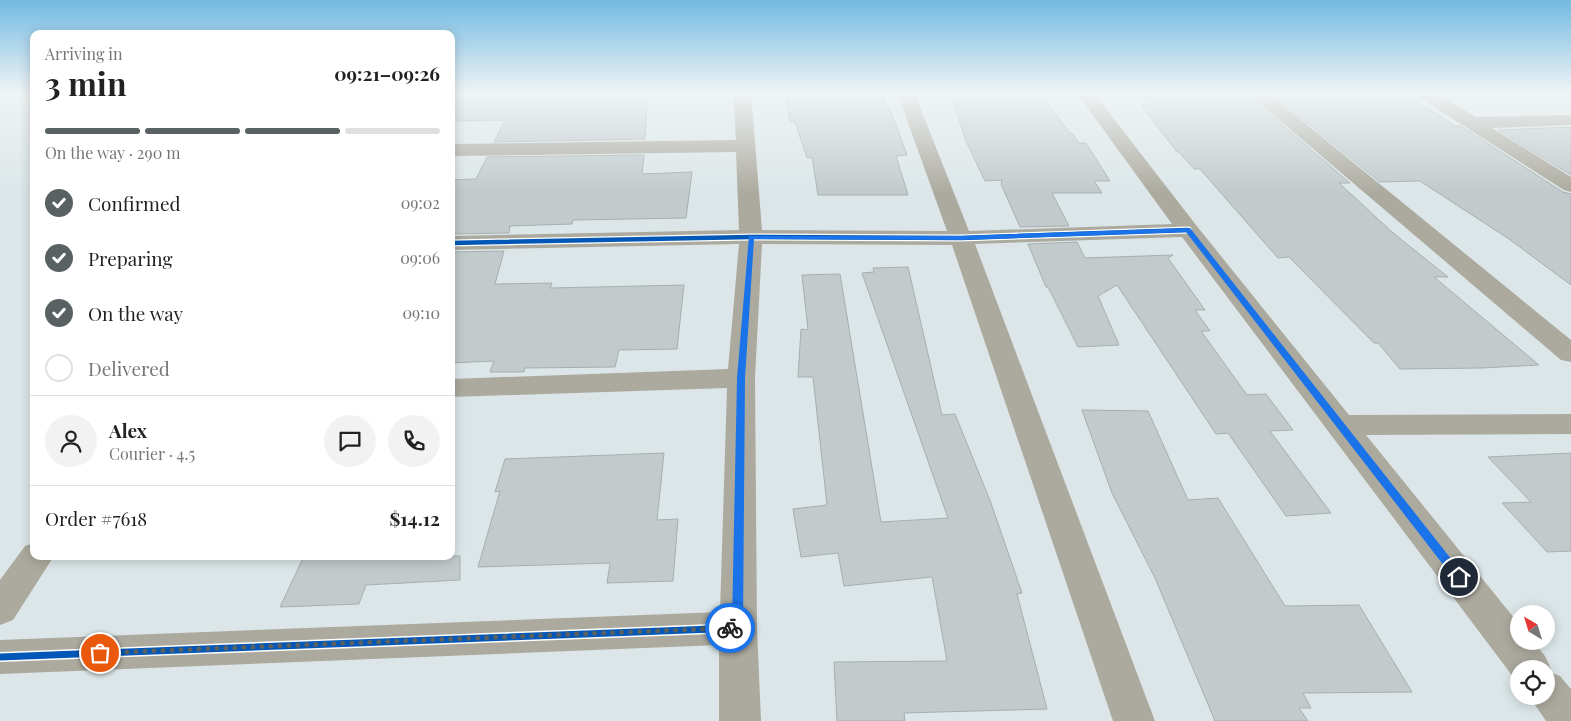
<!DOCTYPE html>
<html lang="en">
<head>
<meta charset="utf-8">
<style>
  body { margin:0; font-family:"Playfair Display",serif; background:#f2f2f2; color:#222; height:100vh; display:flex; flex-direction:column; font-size:19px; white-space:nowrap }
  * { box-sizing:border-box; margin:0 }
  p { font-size:16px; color:#767676 }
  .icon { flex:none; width:28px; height:28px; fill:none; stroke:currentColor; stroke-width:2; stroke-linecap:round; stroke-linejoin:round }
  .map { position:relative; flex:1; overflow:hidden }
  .panel { position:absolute; left:30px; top:30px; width:425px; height:530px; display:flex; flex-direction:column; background:#fff; border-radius:10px; box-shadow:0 2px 12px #0003 }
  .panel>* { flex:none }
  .needle { width:32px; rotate:322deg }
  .fabs { position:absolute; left:1510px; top:605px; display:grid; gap:10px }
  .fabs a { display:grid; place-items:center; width:45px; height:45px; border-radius:50%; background:#fff; box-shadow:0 2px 12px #0003; font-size:25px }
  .pin { position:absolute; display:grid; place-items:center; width:42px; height:42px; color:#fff; margin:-21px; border:2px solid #fff; border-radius:50%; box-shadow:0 1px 5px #0007 }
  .courier { position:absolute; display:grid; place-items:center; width:50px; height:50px; margin:-25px; border:4px solid #1a73e8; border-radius:50%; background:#fff; color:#222; box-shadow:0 1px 6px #0007 }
  .head em { font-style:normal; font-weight:700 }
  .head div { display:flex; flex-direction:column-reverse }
  .head { display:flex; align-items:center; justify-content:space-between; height:85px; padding:0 15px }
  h1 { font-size:32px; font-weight:700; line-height:38px }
  .bar { display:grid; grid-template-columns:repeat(4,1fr); gap:8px 5px; align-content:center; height:60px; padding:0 15px }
  .bar i { height:6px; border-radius:4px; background:#e0e0e0 }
  .bar .on { background:#596163 }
  .bar p { grid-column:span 4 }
  .line { display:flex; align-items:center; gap:12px; padding:0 15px; border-top:1px solid #e0e0e0 }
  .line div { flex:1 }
  .round { display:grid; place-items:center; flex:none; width:52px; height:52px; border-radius:26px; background:#f2f2f2 }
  ol { padding:0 15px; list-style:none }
  li { display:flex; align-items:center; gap:15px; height:55px }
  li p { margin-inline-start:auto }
  li .icon { padding:5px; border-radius:50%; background:#596163; color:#fff; stroke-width:4 }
  li:last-child { color:#767676 }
  li i { width:28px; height:28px; border:2px solid #e0e0e0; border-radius:50% }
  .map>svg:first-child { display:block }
  .building { fill:#c2cacc; stroke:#a6aeb0 }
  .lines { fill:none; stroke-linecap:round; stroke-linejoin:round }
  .street { fill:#acaa9f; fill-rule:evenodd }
  .cycleway-far1-casing { stroke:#fff; stroke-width:7 }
  .cycleway-casing { stroke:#fff; stroke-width:10 }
  .cycleway-far1 { stroke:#0057b8; stroke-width:4.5 }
  .cycleway { stroke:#0057b8; stroke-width:7 }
  .route { fill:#1a73e8 }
  .done { stroke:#596163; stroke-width:5; stroke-dasharray:0 9 }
</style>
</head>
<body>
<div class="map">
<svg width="1571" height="721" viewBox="0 0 1571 721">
  <rect width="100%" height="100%" fill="#dce6e8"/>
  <g class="building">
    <polygon points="451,92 648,92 645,139 494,142 505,120 451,121"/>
    <polygon points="786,92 882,92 886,106 889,106 907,155 896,156 908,195 818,195 812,157 807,158 795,122 790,122"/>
    <polygon points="965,92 1039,92 1070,133 1072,133 1079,143 1086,143 1110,181 1094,181 1102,193 1052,193 1069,226 1020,227 1001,184 1002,180 985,181 966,141 953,101 971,101"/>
    <polygon points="1140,92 1247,92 1250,97 1350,183 1339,183 1392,232 1448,277 1434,277 1539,365 1482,368 1400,369 1378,343 1374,343 1289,257 1278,258 1200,169 1194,169 1179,152 1177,152 1141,105 1152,105"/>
    <polygon points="1269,92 1403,92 1455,126 1461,126 1563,192 1571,194 1571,285 1509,239 1420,181 1380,182"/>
    <polygon points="1571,127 1571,175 1498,130"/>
    <polygon points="644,155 642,174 692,172 686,218 573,220 572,224 510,226 509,233 451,234 451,180 476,179 487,157"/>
    <polygon points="1077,242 1085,258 1173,255 1168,258 1205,310 1195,310 1210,331 1201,331 1247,395 1266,394 1293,430 1270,431 1331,513 1286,516 1228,433 1216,434 1117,285 1098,296 1119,345 1078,347 1048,287 1046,287 1028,244"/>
    <polygon points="504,251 495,284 552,283 550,288 684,285 677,349 619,350 615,367 525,368 524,372 490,372 494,361 451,363 451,252"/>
    <polygon points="908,267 942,415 955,414 991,503 1022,593 1017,594 1047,709 904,713 905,721 837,721 834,662 947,661 932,577 844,586 838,553 801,557 793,509 827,505 813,377 798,377 801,329 808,330 802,275 840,274 881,522 948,518 862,273 874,272 873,268"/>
    <polygon points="1082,410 1148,411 1188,500 1218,498 1285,606 1359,605 1412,692 1303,693 1311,708 1299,708 1308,721 1215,721 1155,578 1112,493"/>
    <polygon points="664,453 657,520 678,519 673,581 607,583 610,563 478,567 500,491 495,492 505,459"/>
    <polygon points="1571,453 1571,551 1547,552 1502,503 1531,502 1488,457"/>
    <polygon points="304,556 460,556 460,580 366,585 359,604 280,607"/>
  </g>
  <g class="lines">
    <g class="street">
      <polygon points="733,92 751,92 762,230 947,231 897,92 914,92 969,231 1172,224 1076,92 1093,92 1196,225 1349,415 1571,414 1571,434 1366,435 1519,624 1519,641 1533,641 1545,656 1551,669 1549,672 1560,676 1571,689 1571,721 1546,721 1529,696 1546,696 1546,669 1519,669 1519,682 1517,682 1182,237 975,244 1155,721 1113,721 952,245 762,244 755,378 757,628 761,721 719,721 719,645 0,674 0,640 720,612 727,388 451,397 451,379 728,369 739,244 451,250 451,236 739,230 736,152 451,156 451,144 736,140"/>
      <polygon points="1249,92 1267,92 1571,340 1571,362 1561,360 1251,96"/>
      <polygon points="1414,92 1434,92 1476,117 1571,115 1571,125 1492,128 1571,177 1571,192 1564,190 1417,96"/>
      <polygon points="34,543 34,556 54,556 13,620 0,625 0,580 25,546"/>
    </g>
    <defs>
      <polyline id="cycleway-far1" points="451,243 751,237 961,238 1188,230"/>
      <polyline id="cycleway" points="0,657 738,628"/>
    </defs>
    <use href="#cycleway-far1" class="cycleway-far1-casing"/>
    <use href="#cycleway" class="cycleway-casing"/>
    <use href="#cycleway-far1" class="cycleway-far1"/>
    <use href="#cycleway" class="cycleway"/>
  </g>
  <linearGradient id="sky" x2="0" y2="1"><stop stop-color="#73bae2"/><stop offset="0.48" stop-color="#eff4f5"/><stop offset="1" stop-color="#eff4f5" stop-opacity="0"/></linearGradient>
  <rect width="1571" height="193" fill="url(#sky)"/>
  <polygon class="route" points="1190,228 1463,574 1464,577 1463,580 1455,580 1186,232 961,240 754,239 745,378 743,628 741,631 730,633 726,632 724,628 726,625 732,623 737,378 749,236 961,236"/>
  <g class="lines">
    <polyline class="done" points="100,653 730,628"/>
  </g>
</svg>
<div class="fabs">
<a><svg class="needle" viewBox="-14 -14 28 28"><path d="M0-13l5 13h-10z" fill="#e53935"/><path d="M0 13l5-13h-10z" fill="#767676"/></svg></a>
<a><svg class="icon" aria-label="locate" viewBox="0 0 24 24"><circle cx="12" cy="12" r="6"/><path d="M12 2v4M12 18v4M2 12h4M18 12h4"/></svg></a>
</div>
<div class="pin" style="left:100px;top:653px;background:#ea580c"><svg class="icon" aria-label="bag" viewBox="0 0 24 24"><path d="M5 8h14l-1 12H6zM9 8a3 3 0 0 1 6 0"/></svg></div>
<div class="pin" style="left:1459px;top:577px;background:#1f2937"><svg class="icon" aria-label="home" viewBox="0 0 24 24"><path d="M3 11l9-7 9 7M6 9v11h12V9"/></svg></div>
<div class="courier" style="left:730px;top:628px"><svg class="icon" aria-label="bike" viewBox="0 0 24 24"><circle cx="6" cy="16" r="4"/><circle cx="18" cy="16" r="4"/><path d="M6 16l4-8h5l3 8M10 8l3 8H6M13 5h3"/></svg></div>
<section class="panel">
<div class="head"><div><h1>3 min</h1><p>Arriving in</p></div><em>09:21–09:26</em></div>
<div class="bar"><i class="on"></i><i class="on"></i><i class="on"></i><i></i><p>On the way · 290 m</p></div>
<ol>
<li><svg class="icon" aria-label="check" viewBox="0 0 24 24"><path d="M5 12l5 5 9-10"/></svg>Confirmed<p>09:02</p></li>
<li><svg class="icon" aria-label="check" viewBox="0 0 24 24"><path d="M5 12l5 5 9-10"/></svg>Preparing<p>09:06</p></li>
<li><svg class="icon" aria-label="check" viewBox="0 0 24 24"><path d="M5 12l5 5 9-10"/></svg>On the way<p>09:10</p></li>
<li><i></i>Delivered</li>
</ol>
<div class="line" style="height:90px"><a class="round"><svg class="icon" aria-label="person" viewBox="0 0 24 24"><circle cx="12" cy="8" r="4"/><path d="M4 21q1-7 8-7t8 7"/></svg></a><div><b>Alex</b><p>Courier · 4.5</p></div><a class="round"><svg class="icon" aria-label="chat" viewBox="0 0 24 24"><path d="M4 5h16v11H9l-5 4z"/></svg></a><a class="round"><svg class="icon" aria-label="phone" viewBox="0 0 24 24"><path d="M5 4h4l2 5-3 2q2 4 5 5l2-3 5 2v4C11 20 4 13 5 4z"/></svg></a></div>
<div class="line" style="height:65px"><div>Order #7618</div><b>$14.12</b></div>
</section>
</div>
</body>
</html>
